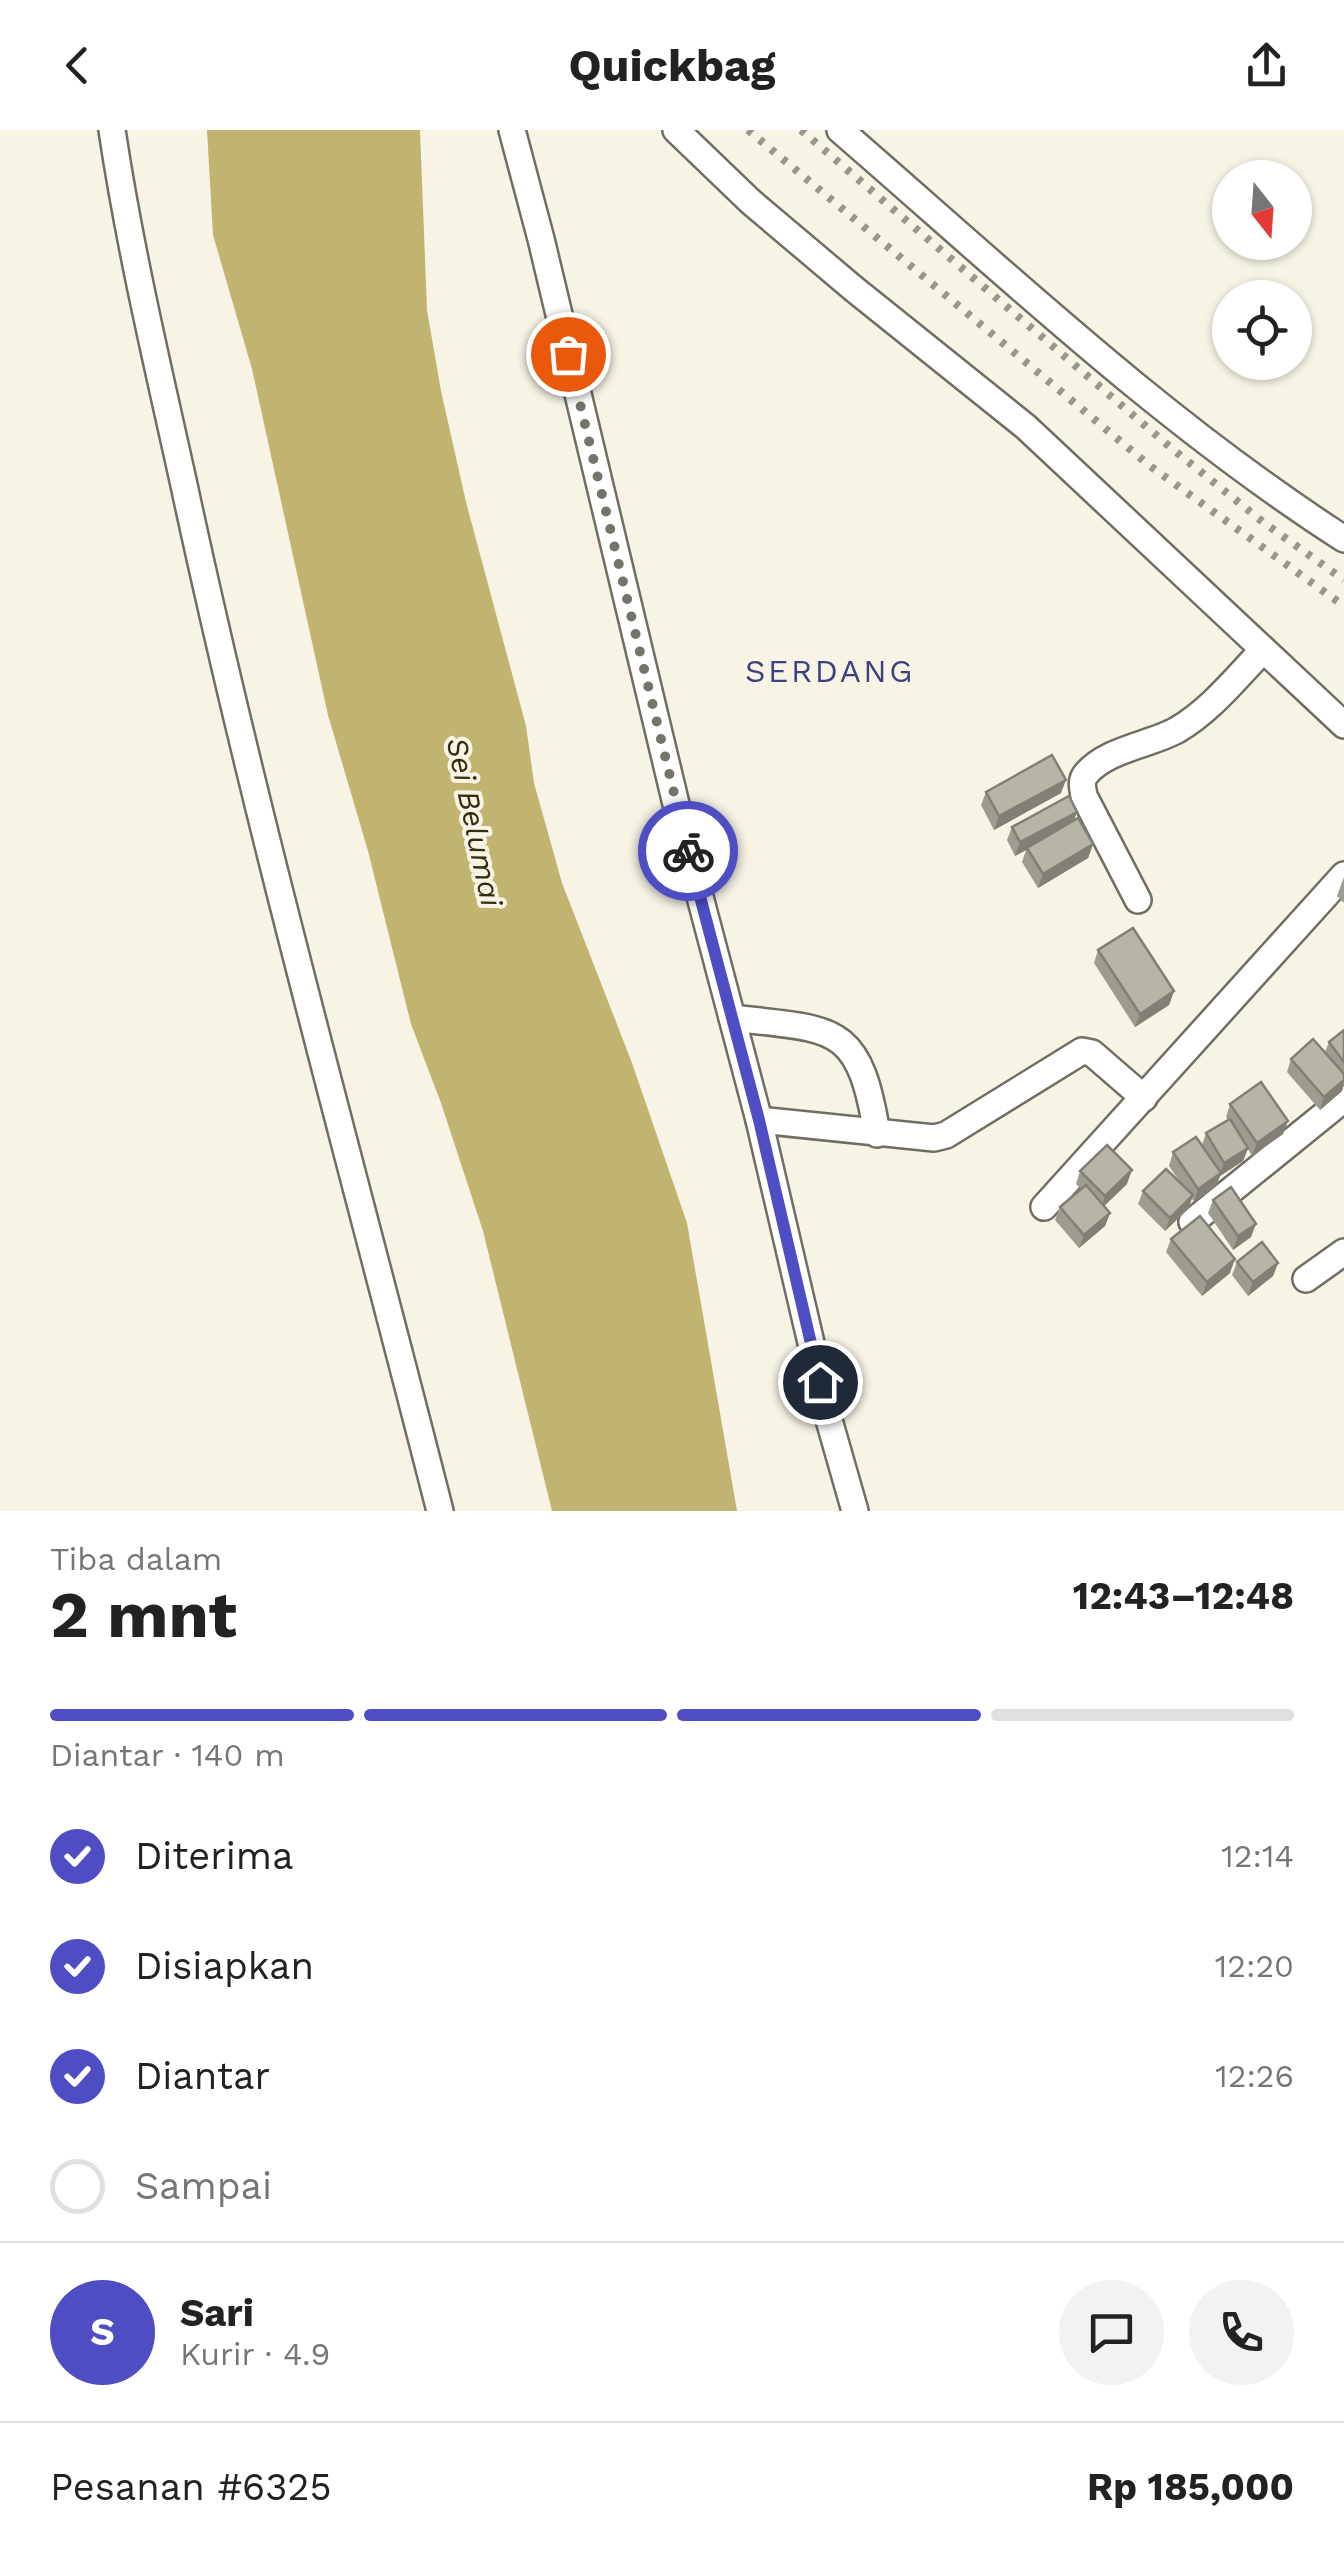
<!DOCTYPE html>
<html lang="id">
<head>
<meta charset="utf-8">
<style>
  body { margin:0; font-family:"Work Sans",sans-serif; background:#f2f2f2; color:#222; height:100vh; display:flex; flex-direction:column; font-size:38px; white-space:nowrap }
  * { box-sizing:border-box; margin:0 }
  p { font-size:32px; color:#767676 }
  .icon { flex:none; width:55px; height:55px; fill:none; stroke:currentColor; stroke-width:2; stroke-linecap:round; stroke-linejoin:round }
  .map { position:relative; height:1381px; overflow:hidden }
  .side { display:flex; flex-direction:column; background:#fff; flex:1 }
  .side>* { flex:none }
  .needle { width:65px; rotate:163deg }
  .fabs { position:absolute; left:1212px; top:30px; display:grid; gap:20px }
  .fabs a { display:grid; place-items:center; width:100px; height:100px; border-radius:50%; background:#fff; box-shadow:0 2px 8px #0004; font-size:50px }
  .pin { position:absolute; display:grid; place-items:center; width:85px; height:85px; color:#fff; margin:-42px; border:5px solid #fff; border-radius:50%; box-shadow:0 2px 10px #0007 }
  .courier { position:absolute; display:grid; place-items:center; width:100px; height:100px; margin:-50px; border:8px solid #4e4dc4; border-radius:50%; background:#fff; color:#222; box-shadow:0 2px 12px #0007 }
  .summary em { font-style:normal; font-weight:700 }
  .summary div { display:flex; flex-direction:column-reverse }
  .summary { display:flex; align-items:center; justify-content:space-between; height:170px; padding:0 50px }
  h1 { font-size:65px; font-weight:700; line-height:75px }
  .bar { display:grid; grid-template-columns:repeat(4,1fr); gap:15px 10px; align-content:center; height:120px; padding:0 50px }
  .bar i { height:12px; border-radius:8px; background:#e0e0e0 }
  .bar .active { background:#4e4dc4 }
  .bar p { grid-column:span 4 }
  .line { display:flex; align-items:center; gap:25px; padding:0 50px; border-top:2px solid #e0e0e0 }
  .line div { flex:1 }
  .round { display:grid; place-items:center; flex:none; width:105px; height:105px; border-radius:52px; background:#f2f2f2 }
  ol { padding:0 50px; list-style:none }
  li { display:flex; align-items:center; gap:30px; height:110px }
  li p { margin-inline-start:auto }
  li .icon { padding:10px; border-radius:50%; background:#4e4dc4; color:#fff; stroke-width:4 }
  li:last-child { color:#767676 }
  li i { width:55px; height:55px; border:5px solid #e0e0e0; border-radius:50% }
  header { display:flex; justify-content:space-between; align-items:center; height:130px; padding:0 50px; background:#fff; font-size:45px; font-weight:700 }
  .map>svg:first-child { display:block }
  .water { fill:#c1b370 }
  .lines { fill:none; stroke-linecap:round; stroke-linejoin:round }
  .street-casing { stroke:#706e62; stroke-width:30 }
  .street { stroke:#fff; stroke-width:25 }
  .rail { stroke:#99968d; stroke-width:8; stroke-dasharray:5 10; stroke-linecap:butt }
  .wall { fill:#9e9c90 }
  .shaded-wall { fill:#817f76 }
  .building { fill:#b8b5a8; stroke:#817f76; stroke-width:2.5 }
  .done { stroke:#75736a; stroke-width:10; stroke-dasharray:0 18 }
  .route { stroke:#4e4dc4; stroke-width:12 }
  .labels { text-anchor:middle; stroke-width:8; stroke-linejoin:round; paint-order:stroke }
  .water-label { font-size:30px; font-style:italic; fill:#332c0e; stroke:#f7f4e6 }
  .quarter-label { font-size:32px; letter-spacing:2.5px; fill:#3d417e; stroke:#f7f4e6 }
</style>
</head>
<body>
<header><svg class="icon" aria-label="back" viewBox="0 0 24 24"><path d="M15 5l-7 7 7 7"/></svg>Quickbag<svg class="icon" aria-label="share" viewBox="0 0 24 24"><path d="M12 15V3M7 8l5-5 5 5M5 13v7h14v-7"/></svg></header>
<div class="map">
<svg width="1344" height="1381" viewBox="0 0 1344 1381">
  <rect width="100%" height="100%" fill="#f7f4e6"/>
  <polygon class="water" points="207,0 420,0 427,180 441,261 466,372 526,596 534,653 562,753 632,933 687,1093 737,1381 552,1381 483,1101 441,973 411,894 368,721 328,585 252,239 213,105"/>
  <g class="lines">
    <defs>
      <g id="street">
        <path d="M112,0C130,120 158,237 184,355C258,700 353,1039 440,1381"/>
        <polyline points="512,0 541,109 681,695 759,990 829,1290 855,1381"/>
        <polyline points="676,0 751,72 854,159 1026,297 1344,595"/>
        <path d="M840,0C1003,141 1162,292 1344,409"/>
        <path d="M1138,770L1084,666C1083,659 1080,651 1086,644C1107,619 1150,615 1177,600C1211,580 1236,548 1263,520"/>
        <path d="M732,888C835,900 859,892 877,1004"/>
        <polyline points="759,990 934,1008 946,1005 1082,921 1092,923 1144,968"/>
        <polyline points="1044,1077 1344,745"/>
        <polyline points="1192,1092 1344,969"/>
        <polyline points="1306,1149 1344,1122"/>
      </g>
    </defs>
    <use href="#street" class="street-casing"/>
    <use href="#street" class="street"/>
    <g class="rail">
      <polyline points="748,0 1150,336 1344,476"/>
      <polyline points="801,0 1170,317 1263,392 1344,450"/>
    </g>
  </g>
  <g class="wall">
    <polygon points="986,662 1061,663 994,700 981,675"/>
    <polygon points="1077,682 1074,690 1093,714 1088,728 1038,758 1022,732 1026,720 1015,726 1007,710 1012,697"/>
    <polygon points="1344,747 1344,773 1337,766"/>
    <polygon points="1098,820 1174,861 1169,875 1135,897 1094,833"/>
    <polygon points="1344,900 1344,955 1342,961 1320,980 1287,942 1291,929 1325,922 1329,912"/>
    <polygon points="1230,974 1283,1004 1252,1026 1248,1019 1243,1031 1220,1046 1216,1056 1194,1072 1192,1069 1188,1079 1165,1101 1138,1074 1143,1061 1180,1052 1169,1036 1173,1022 1202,1015 1206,1003 1228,990 1226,987"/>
    <polygon points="1080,1041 1127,1054 1104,1076 1110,1083 1105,1096 1079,1118 1055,1090 1060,1077 1081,1059 1076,1054"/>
    <polygon points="1213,1070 1251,1107 1233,1120 1208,1083"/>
    <polygon points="1171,1109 1230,1143 1202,1166 1166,1122"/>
    <polygon points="1237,1132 1278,1133 1273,1146 1248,1166 1232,1145"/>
  </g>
  <g class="shaded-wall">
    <polygon points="1066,650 1061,663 994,700 999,686"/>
    <polygon points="1077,682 1072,695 1015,726 1020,712"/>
    <polygon points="1093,714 1088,728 1038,758 1043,744"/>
    <polygon points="1174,861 1169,875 1135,897 1140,884"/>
    <polygon points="1344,950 1342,961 1320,980 1324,967"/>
    <polygon points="1288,991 1283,1004 1252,1026 1257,1013"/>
    <polygon points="1248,1018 1243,1031 1220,1046 1216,1056 1194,1072 1198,1059 1220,1043 1224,1033"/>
    <polygon points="1132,1040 1127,1054 1101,1079 1105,1066"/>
    <polygon points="1193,1065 1188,1079 1165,1101 1170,1088"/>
    <polygon points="1110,1083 1105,1096 1079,1118 1084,1105"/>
    <polygon points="1256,1094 1251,1107 1233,1120 1238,1106"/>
    <polygon points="1235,1129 1230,1143 1202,1166 1207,1152"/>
    <polygon points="1278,1133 1273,1146 1248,1166 1253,1152"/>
  </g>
  <g class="building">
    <polygon points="1052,625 1066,650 999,686 986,662"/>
    <polygon points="1069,666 1077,682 1020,712 1012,697"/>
    <polygon points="1078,688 1093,714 1043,744 1027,718"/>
    <polygon points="1133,798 1174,861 1140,884 1098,820"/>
    <polygon points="1344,900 1344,932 1329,912"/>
    <polygon points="1313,909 1344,944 1344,950 1324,967 1291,929"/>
    <polygon points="1261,952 1288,991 1257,1013 1230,974"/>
    <polygon points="1230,989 1248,1018 1224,1033 1206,1003"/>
    <polygon points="1196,1007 1221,1043 1198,1059 1173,1022"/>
    <polygon points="1107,1015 1132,1040 1105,1066 1080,1041"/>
    <polygon points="1166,1039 1193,1065 1170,1088 1143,1061"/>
    <polygon points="1086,1055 1110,1083 1084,1105 1060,1077"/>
    <polygon points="1231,1057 1256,1094 1238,1106 1213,1070"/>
    <polygon points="1200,1086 1235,1129 1207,1152 1171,1109"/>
    <polygon points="1262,1112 1278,1133 1253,1152 1237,1132"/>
  </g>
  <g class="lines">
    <polyline class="done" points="568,224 688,721"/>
    <polyline class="route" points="688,721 759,990 820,1252"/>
  </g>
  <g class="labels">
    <g class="water-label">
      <text transform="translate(474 692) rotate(78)" y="10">Sei Belumai</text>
    </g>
    <g class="quarter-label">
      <text x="830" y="552">SERDANG</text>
    </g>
  </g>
</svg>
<div class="fabs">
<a><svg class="needle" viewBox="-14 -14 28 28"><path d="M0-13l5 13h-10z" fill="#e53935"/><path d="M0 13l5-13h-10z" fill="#767676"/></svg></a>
<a><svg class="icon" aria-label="locate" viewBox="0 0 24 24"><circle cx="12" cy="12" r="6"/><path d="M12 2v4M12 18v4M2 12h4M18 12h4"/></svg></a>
</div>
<div class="pin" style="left:568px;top:224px;background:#ea580c"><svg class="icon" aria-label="bag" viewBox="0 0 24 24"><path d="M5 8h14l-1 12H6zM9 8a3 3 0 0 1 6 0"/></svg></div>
<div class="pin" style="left:820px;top:1252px;background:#1f2937"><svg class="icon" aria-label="home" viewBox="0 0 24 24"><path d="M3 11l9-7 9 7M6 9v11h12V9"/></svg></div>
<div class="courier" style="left:688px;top:721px"><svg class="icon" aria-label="bike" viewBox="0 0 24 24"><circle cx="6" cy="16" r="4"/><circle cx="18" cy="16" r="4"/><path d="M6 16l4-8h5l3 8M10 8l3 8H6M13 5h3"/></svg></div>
</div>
<section class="side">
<div class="summary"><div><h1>2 mnt</h1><p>Tiba dalam</p></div><em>12:43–12:48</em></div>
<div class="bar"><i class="active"></i><i class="active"></i><i class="active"></i><i></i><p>Diantar · 140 m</p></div>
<ol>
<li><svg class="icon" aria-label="check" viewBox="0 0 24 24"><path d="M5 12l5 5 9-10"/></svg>Diterima<p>12:14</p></li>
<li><svg class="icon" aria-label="check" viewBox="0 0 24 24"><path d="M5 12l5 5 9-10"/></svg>Disiapkan<p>12:20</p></li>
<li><svg class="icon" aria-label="check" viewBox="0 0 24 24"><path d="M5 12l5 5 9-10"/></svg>Diantar<p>12:26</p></li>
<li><i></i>Sampai</li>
</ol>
<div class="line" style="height:180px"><b class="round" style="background:#4e4dc4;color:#fff">S</b><div><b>Sari</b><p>Kurir · 4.9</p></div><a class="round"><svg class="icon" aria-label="chat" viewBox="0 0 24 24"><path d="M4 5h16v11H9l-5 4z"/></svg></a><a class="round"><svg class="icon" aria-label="phone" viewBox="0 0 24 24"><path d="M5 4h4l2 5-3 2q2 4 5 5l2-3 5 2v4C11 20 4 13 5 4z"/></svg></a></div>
<div class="line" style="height:130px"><div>Pesanan #6325</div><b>Rp 185,000</b></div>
</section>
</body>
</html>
